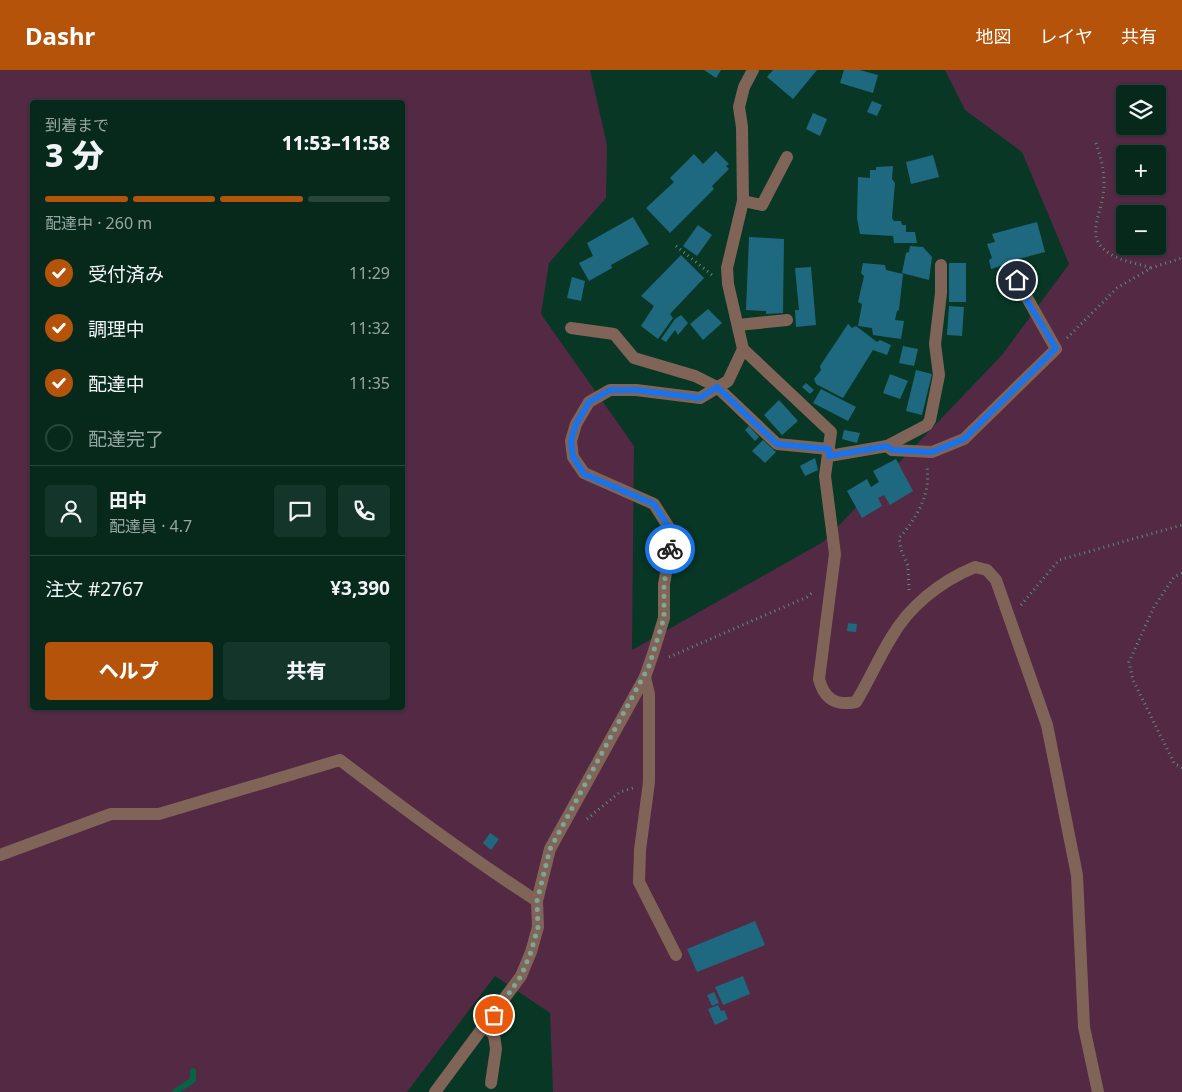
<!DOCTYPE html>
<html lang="ja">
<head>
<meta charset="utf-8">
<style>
  body { margin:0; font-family:"Noto Sans","Noto Sans JP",sans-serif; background:#143529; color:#f1f3f6; height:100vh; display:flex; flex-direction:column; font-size:19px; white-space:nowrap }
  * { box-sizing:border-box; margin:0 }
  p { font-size:16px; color:#98a6a3 }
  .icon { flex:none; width:28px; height:28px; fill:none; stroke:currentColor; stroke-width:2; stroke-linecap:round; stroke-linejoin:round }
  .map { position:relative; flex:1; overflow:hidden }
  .side { position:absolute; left:30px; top:30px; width:375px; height:610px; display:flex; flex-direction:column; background:#06291c; border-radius:5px; box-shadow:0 1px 4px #0004,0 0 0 1px #27453b }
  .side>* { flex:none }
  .controls { position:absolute; left:1116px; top:15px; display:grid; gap:10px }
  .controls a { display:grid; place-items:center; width:50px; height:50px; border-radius:5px; background:#06291c; box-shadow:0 1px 4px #0004,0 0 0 1px #27453b; font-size:25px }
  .pin { position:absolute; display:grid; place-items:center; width:42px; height:42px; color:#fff; margin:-21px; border:2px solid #fff; border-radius:50%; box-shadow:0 1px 5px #0007 }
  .courier { position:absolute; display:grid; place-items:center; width:50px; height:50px; margin:-25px; border:4px solid #1a73e8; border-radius:50%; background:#fff; color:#222; box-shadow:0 1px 6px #0007 }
  .summary em { font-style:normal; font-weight:800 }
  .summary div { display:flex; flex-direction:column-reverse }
  .summary { display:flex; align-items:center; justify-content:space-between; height:85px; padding:0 15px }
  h1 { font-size:32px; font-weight:800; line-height:38px }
  .bar { display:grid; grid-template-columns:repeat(4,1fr); gap:8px 5px; align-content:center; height:60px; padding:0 15px }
  .bar i { height:6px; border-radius:4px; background:#27453b }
  .bar .on { background:#b45309 }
  .bar p { grid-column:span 4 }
  .line { display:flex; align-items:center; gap:12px; padding:0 15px; border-top:1px solid #27453b }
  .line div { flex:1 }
  .round { display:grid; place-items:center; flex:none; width:52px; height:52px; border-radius:5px; background:#143529 }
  ol { padding:0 15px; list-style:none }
  li { display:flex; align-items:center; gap:15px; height:55px }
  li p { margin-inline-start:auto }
  li .icon { padding:5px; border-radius:50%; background:#b45309; color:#fff; stroke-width:4 }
  li:last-child { color:#98a6a3 }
  li i { width:28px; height:28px; border:2px solid #27453b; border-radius:50% }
  .primary-button { display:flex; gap:10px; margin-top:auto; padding:10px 15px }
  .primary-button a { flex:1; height:58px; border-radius:5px; background:#b45309; color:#fff; font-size:20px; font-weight:800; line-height:58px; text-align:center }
  .primary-button a+a { background:#143529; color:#f1f3f6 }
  header { display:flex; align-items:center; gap:30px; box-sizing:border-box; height:70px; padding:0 25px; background:#b45309; color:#fff }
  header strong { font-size:24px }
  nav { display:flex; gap:28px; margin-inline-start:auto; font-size:18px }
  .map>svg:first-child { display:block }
  .green { fill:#532944; fill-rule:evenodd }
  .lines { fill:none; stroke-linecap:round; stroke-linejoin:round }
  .stream { stroke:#066344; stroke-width:6 }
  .building { fill:#1e6980 }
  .path { stroke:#5f8b77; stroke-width:3; stroke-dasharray:1 4; stroke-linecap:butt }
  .minor { stroke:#816458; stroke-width:12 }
  .done { stroke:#7da794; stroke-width:5; stroke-dasharray:0 9 }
  .route { stroke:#1a73e8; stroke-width:6 }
</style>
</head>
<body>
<header>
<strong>Dashr</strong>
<nav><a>地図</a><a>レイヤ</a><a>共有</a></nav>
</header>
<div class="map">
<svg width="1182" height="1022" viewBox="0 0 1182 1022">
  <rect width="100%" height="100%" fill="#083725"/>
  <path class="green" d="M0,0H590L607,75L606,128L549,193L541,244L634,376L632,580L823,472L1002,285L1069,194L1022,82L965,40L945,0H1182V1022H553L550,943L495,906L407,1022H0ZM1125,24H1158V56H1125ZM32,32H402V638H32ZM1125,84H1158V116H1125ZM1125,144H1158V176H1125Z"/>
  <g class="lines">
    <polyline class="stream" points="175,1022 193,1010 193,1001"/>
  </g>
  <g class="building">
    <polygon points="704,0 721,0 716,8"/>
    <polygon points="773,0 817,0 793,29 767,7"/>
    <polygon points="844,0 860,0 878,5 873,23 840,13"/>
    <polygon points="872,31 882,35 877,46 867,42"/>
    <polygon points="813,43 827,49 820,66 806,59"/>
    <polygon points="716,81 729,94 726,96 729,99 712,116 714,119 670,163 646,138 674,112 670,108 694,84 703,94"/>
    <polygon points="933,85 939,107 911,114 906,92"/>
    <polygon points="893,96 892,109 895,113 892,148 894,151 901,151 902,155 906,155 906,162 915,162 917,173 894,173 893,166 860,164 857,148 858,107 870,108 870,100 876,100 876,97"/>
    <polygon points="633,147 649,174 611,195 612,198 589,211 579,193 593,186 587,173"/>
    <polygon points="1037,152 1045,182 1007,192 1007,194 991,199 989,190 992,188 987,174 995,172 992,164"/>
    <polygon points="698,155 712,165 697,186 683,176"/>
    <polygon points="749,167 784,169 783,243 766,244 766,241 746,240"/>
    <polygon points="910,176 923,177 932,187 929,210 902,203 906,183 909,182"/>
    <polygon points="681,185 704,208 670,244 673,248 658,269 641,256 654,236 641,226"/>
    <polygon points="863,193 885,195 886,200 903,204 899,240 897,241 895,250 904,251 901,269 873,265 872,258 858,256 862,234 858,232 864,206 861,203"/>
    <rect x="949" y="193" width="17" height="39"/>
    <polygon points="811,197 816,255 796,257 795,240 799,240 795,198"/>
    <polygon points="572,207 585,211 581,231 567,228"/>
    <polygon points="949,236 964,237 962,266 947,265"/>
    <polygon points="708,239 722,253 703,270 690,254"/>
    <polygon points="681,245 688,253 678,265 675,260 666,272 661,269 675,249"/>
    <polygon points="848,254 852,258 856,256 877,272 880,270 891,275 887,285 873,280 843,328 816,314 814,309 821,300 820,296"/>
    <polygon points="903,276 918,279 914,296 899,293"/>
    <polygon points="916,300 932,304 922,345 906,341"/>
    <polygon points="890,304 908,311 900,329 883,323"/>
    <polygon points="806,313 814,320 810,324 802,317"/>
    <polygon points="821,319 856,337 848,351 813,333"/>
    <polygon points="779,330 798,351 782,365 764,345"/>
    <polygon points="749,356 759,367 755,371 745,360"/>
    <polygon points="844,360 860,363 857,373 842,369"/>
    <polygon points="763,370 776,382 765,393 752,381"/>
    <polygon points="815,388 818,400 805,406 800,396"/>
    <polygon points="896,389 913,421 890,435 884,425 878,428 882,436 862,448 847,421 867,409 871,417 879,412 873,401"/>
    <polygon points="848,553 857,554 856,562 847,561"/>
    <polygon points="490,763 499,769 491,780 483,773"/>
    <polygon points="755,851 765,875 697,902 687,879"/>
    <polygon points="743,906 750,924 723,935 715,917"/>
    <polygon points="714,922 719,933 712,936 707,925"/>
    <polygon points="718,935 721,941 724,940 728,949 715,955 708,939"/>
  </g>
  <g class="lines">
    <g class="path">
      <path d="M1096,73C1102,91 1106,107 1103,126C1099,150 1084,171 1114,186C1125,192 1140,194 1151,198"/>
      <polyline points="676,176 712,205"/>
      <polyline points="1067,268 1117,218 1151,198 1182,188"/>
      <polyline points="1182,503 1174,507 1154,537 1129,592 1133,610 1174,693 1182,698"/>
      <path d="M909,520L908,496L901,480L899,468C917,448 931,424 927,397"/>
      <polyline points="1021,535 1059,490 1182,455"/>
      <polyline points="669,587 807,527 813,522"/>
      <polyline points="587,749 620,722 633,718"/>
    </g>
    <g class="minor">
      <path d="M753,0L744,17L739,37L742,57L743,131L727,198L728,214L743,279L831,362L825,406L835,484L819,609C824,629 836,636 856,632C869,611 878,589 891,568C909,536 941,511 975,497L987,500L996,510L1047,655L1077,805L1084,957L1098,1022"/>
      <polyline points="743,131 762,135 787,87"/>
      <polyline points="738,255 787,250"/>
      <polyline points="571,258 614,264 634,288 695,306 717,317 777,374 829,379"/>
      <polyline points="887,376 892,380 932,382 964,369 1056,279 1017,210"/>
      <polyline points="829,386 887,376 927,355 930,350 939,305 935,274 941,223 941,195"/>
      <polyline points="645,607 649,624 649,712 640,780 639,812 676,885"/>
      <path d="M0,785L111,744H159L340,690C404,739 469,787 537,831"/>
      <polyline points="485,956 494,965 496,979 491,1013"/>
      <polyline points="435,1022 521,906 531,882 538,857 537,831 550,779 645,607 653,584 664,548 664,514 673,464 654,434 584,403 573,387 571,371 576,354 589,332 610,320 636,320 700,328 728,311 743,279"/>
    </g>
  </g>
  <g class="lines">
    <polyline class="done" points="494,945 521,906 531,882 538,857 537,831 550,779 649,596 664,548 664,514 670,479"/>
    <polyline class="route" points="670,479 673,464 654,434 584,404 573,387 571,371 576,354 589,332 610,320 636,320 700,328 717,317 777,374 829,379 829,386 887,376 892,380 932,382 964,369 1056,278 1030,236 1017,210"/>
  </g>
</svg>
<div class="controls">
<a><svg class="icon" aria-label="layers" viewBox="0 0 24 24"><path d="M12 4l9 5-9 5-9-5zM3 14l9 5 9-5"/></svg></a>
<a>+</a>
<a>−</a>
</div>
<div class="pin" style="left:494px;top:945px;background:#ea580c"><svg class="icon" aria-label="bag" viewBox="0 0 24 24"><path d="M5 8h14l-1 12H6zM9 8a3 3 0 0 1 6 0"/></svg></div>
<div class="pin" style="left:1017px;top:210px;background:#1f2937"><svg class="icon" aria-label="home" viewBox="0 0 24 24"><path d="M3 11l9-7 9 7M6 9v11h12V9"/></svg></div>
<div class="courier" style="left:670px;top:479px"><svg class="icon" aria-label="bike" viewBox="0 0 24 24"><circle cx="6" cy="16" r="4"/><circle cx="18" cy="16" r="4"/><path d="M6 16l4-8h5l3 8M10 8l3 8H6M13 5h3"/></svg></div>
<section class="side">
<div class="summary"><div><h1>3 分</h1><p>到着まで</p></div><em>11:53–11:58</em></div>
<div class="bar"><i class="on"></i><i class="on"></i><i class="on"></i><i></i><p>配達中 · 260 m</p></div>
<ol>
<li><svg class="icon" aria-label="check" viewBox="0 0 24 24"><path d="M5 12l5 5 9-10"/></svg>受付済み<p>11:29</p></li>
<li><svg class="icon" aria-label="check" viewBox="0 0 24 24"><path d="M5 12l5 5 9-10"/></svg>調理中<p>11:32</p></li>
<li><svg class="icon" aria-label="check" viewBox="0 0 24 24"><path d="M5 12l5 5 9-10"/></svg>配達中<p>11:35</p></li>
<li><i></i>配達完了</li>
</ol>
<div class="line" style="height:90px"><a class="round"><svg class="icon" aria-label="person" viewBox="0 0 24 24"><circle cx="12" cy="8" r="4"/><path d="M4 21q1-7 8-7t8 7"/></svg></a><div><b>田中</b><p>配達員 · 4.7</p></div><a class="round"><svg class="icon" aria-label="chat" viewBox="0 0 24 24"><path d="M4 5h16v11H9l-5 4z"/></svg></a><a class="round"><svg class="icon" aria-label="phone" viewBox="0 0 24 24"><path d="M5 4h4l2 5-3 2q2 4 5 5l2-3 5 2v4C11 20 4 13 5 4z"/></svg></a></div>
<div class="line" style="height:65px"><div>注文 #2767</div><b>¥3,390</b></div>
<div class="primary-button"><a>ヘルプ</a><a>共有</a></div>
</section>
</div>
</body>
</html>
